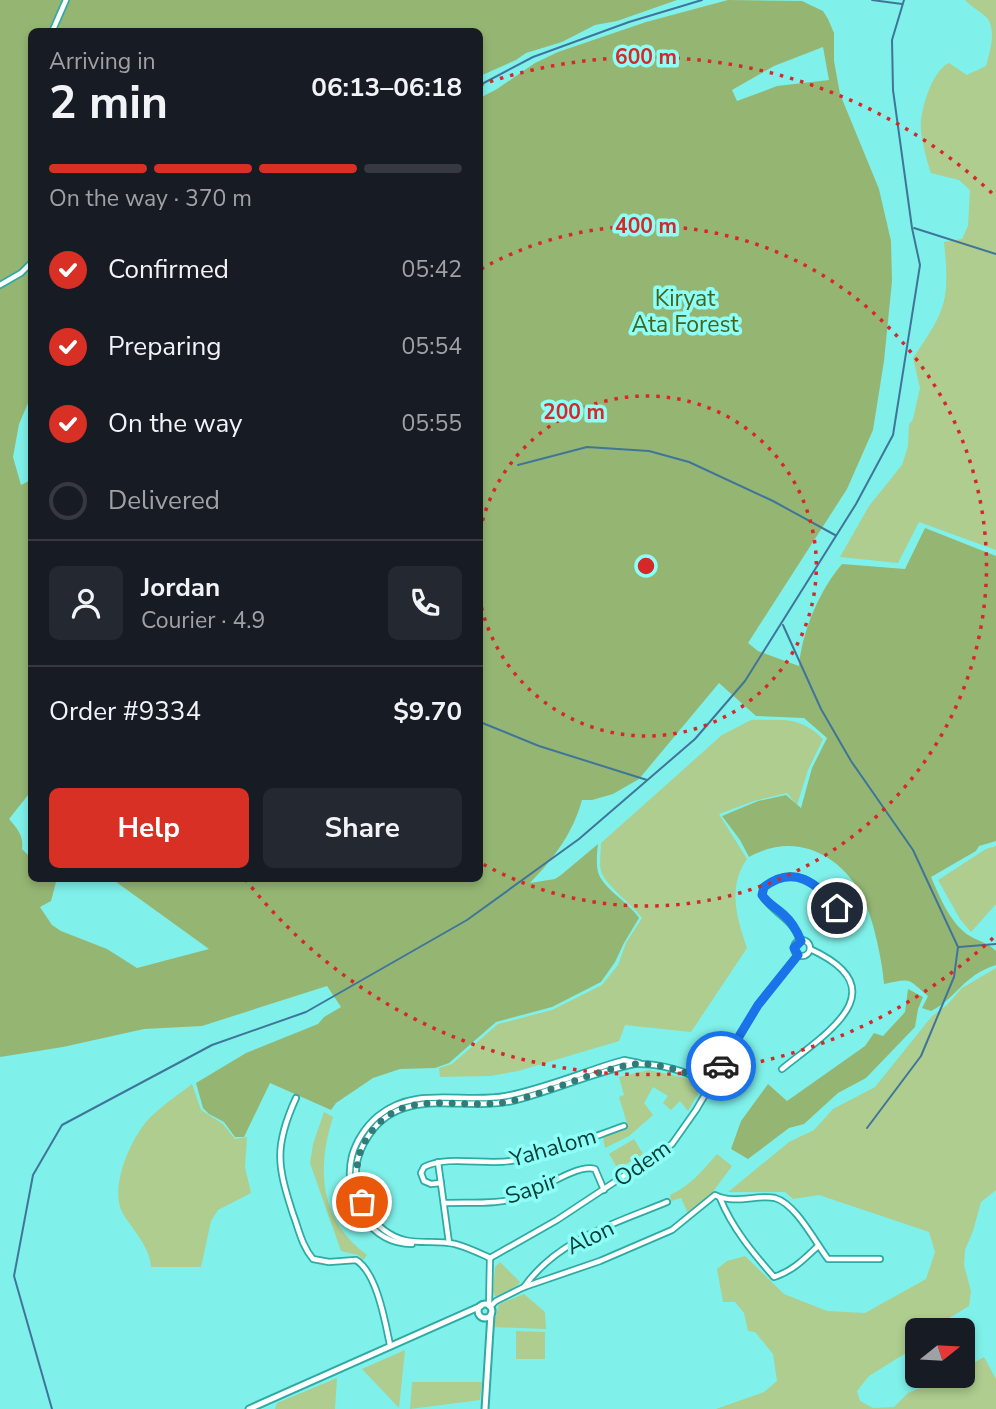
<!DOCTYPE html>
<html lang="en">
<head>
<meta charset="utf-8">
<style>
  body { margin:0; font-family:"Nunito Sans",sans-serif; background:#242831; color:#f1f3f6; height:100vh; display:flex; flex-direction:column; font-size:26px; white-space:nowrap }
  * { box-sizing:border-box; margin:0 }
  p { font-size:23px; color:#9ea1a6 }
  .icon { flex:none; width:38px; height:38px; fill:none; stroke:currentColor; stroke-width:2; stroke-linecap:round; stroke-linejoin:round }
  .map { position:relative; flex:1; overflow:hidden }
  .details { position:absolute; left:28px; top:28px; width:455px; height:854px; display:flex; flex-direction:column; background:#171b24; border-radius:10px; box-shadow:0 4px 10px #0003 }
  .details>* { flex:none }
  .needle { width:46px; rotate:72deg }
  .buttons { position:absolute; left:905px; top:1318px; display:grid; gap:14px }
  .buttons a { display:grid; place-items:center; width:70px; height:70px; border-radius:10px; background:#171b24; box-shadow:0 4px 10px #0003; font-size:35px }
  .pin { position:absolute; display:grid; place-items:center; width:60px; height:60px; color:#fff; margin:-30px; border:4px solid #fff; border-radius:50%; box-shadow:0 2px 7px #0007 }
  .courier { position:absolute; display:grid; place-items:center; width:70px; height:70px; margin:-35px; border:5px solid #1a73e8; border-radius:50%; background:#fff; color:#222; box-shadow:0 2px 9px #0007 }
  .summary em { font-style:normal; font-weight:700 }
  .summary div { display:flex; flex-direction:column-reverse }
  .summary { display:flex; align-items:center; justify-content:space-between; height:119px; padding:0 21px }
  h1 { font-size:46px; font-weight:700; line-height:52px }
  .bar { display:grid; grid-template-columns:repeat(4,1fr); gap:10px 7px; align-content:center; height:84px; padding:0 21px }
  .bar i { height:9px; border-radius:5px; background:#363941 }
  .bar .active { background:#d93025 }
  .bar p { grid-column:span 4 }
  .line { display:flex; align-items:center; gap:18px; padding:0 21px; border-top:2px solid #363941 }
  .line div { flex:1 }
  .round { display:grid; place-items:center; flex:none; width:74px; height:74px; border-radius:10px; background:#242831 }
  ol { padding:0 21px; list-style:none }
  li { display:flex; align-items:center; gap:21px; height:77px }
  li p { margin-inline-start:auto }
  li .icon { padding:7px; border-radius:50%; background:#d93025; color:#fff; stroke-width:4 }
  li:last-child { color:#9ea1a6 }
  li i { width:38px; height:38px; border:4px solid #363941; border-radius:50% }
  .action { display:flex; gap:14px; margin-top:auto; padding:14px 21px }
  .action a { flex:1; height:80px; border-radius:10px; background:#d93025; color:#fff; font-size:28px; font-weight:700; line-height:80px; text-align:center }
  .action a+a { background:#242831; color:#f1f3f6 }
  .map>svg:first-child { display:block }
  .green { fill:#aecd8f }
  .forest { fill:#95b673; fill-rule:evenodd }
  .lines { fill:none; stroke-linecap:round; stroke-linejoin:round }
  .stream { stroke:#40759a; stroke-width:2 }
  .minor-casing { stroke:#2daaa4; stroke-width:8 }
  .tertiary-casing { stroke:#2daaa4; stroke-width:9 }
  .minor { stroke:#fff; stroke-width:4.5 }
  .tertiary { stroke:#fff; stroke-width:5 }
  .done { stroke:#317c78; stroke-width:7; stroke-dasharray:0 12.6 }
  .route { stroke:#1a73e8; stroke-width:9 }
  .ring { fill:none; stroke:#d62828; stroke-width:3.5; stroke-dasharray:3.5 7 }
  .labels { text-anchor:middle; stroke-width:7; stroke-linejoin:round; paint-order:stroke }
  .park-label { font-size:23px; fill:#44631d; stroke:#8dfff7 }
  .street-label { font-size:23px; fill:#073d3a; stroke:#8dfff7 }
  .centre { fill:#d62828; stroke:#8dfff7; stroke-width:3.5 }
  .ring-label { font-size:21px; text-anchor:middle; font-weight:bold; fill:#d62828; stroke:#8dfff7; stroke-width:7; stroke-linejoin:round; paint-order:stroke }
</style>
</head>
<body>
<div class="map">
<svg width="996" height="1409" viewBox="0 0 996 1409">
  <rect width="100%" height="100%" fill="#7ff1ea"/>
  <g class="green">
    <path d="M965,0H996V550L919,522L898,563L840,557L869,506L902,465L908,446L909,425L913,419L920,388L913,358C946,310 950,301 944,242L962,239L968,226L970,190L959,180L931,173C927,162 922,142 921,130C919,113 932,70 949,63L967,75L986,66C990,51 996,33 988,19C982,12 971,7 965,0Z"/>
    <path d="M751,720C782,720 800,716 823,739L808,770L797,805L787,793L754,801L719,814L747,859C727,887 737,919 747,948L691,1032L625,1025L619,1041L518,1071L491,1076L440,1077L439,1068L452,1064L498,1024L552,1010L602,985L618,965L626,943L642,918C633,905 605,885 601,871C599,863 601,851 601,843L722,735Z"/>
    <polygon points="996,846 996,904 971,932 960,919 938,880 986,849"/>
    <polygon points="996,968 996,1190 981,1202 973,1231 965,1250 964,1265 971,1291 969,1306 936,1326 934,1330 917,1330 917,1346 869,1376 857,1391 860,1401 873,1408 894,1407 908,1393 949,1376 962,1376 963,1369 984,1357 996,1379 996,1409 716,1409 764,1392 777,1381 773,1354 755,1332 748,1331 744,1313 735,1302 723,1302 717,1269 727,1261 745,1256 784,1294 827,1311 865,1313 926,1279 935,1252 929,1232 819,1195 793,1199 785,1192 728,1192 789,1142 814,1130 833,1109 875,1087 932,1016 947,1005 962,988"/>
    <polygon points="649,1070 690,1079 703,1085 688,1111 680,1101 671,1110 663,1103 668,1096 653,1087 644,1103 653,1115 629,1136 605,1148 603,1137 628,1127 619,1097 624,1095 619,1077"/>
    <path d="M192,1084L201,1110L223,1124L235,1139L247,1137L245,1167L251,1193L218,1210L211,1221L201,1267H151C150,1247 133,1230 123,1214C109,1188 129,1143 146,1122C156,1110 179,1094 192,1084Z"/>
    <path d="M324,1112L333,1117C316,1170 320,1220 367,1255L363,1260L358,1255L341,1251L310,1163L313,1144Z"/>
    <polygon points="634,1139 643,1154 618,1169 609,1154"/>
    <path d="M717,1154L732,1166L712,1193L688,1213L681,1198L671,1201L670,1195C689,1187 704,1169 717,1154Z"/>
    <polygon points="500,1262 520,1282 517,1286 496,1297 493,1292 495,1267"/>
    <polygon points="524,1294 545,1312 546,1329 493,1327 499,1304"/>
    <polygon points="516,1331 545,1332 545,1359 516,1359"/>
    <polygon points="405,1350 399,1408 362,1369"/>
    <polygon points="337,1378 335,1409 275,1409 277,1403"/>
    <polygon points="412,1382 482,1382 480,1400 410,1409"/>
  </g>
  <g class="forest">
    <path d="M0,0H677L617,21L595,25L562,42L526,53L516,60L480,76V32H32V394L19,424L13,457L21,485L31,480L32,790L9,819C17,828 24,836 22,849L31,858L32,878L52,879L56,882L51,901L40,907L52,925L61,931L107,949L137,968L209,949L112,879L480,878V98L497,89L535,63L558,52L646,22L728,0L802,1L823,11L828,19L834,33V61L840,94L879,189L891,241L892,281L884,361L873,430L847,489L748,643L758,651L799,666C802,632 819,591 842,564L905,569L925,528L996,556V841L979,846L976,851L931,877C939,895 948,918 963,931C972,940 987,941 996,951V965C963,975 955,1000 931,1011L922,1008L928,996C907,978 912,978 884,984C883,964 873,918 864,900C842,854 795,831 749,857L740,840L722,816L758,801L786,795L801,808L812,768L827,738L804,718L756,716L719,683L639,779L613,794L592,800H582C573,833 554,858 530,883L555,879L561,875L598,844C597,852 596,864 598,872C603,889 630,903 639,918L624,943L615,962L601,982L552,1007L496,1022L449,1063L435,1068L400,1069L373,1078L336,1103L331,1110L270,1083L244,1137H235L224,1122L209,1114L203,1108L196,1083L246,1053L318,1024L324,1017L341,1007L327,986L202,1026L144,1029L63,1047L0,1057ZM823,47L829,80L777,86L737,101L732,90L774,66Z"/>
    <polygon points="908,989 923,997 918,1009 915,1027 866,1078 838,1093 804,1124 789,1128 748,1159 731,1149 741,1121 768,1084 787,1101 865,1046 874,1033 883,1036 905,1012"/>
  </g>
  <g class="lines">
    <g class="stream">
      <polyline points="872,0 902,4"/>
      <polyline points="480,85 533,57 629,22 702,0"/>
      <polyline points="914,228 996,254"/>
      <polyline points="518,465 587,447 649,451 689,462 773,501 835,535"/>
      <polyline points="783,625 821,709 851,761 913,850 958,947 954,977 921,1056 867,1128"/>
      <polyline points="480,722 539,746 647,780"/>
      <polyline points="959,947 996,944"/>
      <polyline points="52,1409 14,1276 33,1175 62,1125 212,1045 306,1012 467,920 579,839 695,739 745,681 856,504 893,435 920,265 912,228 893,90 892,40 904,0"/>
    </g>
    <defs>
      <g id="minor">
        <polyline points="52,32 66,0"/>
        <polyline points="0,285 21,273 32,262"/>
        <circle cx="802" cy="948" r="8"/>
        <path d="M801,941C790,915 773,914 762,895L764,887C802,857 830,897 849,927"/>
        <path d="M782,1069C825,1034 900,990 810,949"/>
        <path d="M296,1098C274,1146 277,1165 293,1214C299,1230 302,1246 313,1259L329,1262L356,1260C377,1273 385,1321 390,1345"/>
        <polyline points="438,1162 449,1243"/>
        <path d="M441,1183L431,1184L424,1181L421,1173L424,1167C447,1155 484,1165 510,1161C550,1155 587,1139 624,1126"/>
        <path d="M720,1198C732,1228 753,1253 774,1277C793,1271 804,1259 818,1246"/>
        <path d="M444,1203C470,1202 500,1205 525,1196C542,1189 577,1164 595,1169L604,1190"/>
        <path d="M412,1244C391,1244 375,1234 363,1217C351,1200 347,1176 352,1156C356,1141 366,1126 378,1116C416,1085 462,1104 506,1096C546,1088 585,1071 624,1060L639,1063"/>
        <path d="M490,1258C479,1253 467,1247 455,1244C429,1238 409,1249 384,1230C365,1216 355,1193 356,1169C357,1157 362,1145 369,1135C402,1085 464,1112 512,1101C553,1091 593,1072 635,1064C661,1063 688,1072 711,1084"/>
        <polyline points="490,1258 557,1220 672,1144 696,1110 758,1005 798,955"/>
        <path d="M524,1287C558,1239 614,1224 667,1202"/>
        <polyline points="489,1306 490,1258"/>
        <path d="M490,1307L496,1301L524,1287L600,1261L672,1230L715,1195C734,1205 758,1194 775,1198C796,1204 815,1242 828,1259H880"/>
      </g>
      <g id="tertiary">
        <circle cx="485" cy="1311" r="7"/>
        <polyline points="249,1409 481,1306"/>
        <polyline points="485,1409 491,1314"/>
      </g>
    </defs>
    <use href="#minor" class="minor-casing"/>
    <use href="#tertiary" class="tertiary-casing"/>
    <use href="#minor" class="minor"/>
    <use href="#tertiary" class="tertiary"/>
  </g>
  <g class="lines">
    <path class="done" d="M362,1202C355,1180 354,1160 366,1140C400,1082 459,1113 512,1101C553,1091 592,1071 635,1064C661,1063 688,1072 711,1084L721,1066"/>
    <path class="route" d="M721,1066L758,1005L798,955L794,948L801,941C797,931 792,922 784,915C777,908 768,904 762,895L764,887C794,864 817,883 837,908"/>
  </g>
  <g class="ring">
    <path d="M480 531A170 170 0 1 1 480 601"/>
    <path d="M481 269A340 340 0 1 1 481 863"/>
    <path d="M993 938A509 509 0 0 1 245 879M480 85A509 509 0 0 1 993 194"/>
  </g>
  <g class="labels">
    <g class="park-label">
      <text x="685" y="306">Kiryat<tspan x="685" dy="26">Ata Forest</tspan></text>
    </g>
    <g class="street-label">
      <text transform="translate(553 1147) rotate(-16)" y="8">Yahalom</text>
      <text transform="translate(642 1163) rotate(-35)" y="8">Odem</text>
      <text transform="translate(531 1188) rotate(-19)" y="8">Sapir</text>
      <text transform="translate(590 1237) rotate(-26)" y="8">Alon</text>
    </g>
  </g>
  <circle cx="646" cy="566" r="10" class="centre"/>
  <g class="ring-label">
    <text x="646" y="64">600 m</text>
    <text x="646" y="233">400 m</text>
    <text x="574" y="419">200 m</text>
  </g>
</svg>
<div class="buttons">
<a><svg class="needle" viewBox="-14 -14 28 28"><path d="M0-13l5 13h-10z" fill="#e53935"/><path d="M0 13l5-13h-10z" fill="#9ea1a6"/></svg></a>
</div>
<div class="pin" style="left:362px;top:1202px;background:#ea580c"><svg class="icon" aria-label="bag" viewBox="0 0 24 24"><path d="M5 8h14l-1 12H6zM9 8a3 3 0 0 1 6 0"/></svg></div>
<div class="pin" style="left:837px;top:908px;background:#1f2937"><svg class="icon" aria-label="home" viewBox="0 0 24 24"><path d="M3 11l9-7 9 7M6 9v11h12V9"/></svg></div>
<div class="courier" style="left:721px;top:1066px"><svg class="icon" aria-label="car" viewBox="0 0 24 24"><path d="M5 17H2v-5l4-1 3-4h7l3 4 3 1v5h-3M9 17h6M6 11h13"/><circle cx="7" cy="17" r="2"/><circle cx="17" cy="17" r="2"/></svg></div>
<section class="details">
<div class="summary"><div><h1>2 min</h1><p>Arriving in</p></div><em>06:13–06:18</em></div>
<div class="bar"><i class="active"></i><i class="active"></i><i class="active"></i><i></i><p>On the way · 370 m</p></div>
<ol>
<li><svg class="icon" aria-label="check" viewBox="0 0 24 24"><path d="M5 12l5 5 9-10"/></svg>Confirmed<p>05:42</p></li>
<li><svg class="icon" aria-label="check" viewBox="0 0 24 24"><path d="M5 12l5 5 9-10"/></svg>Preparing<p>05:54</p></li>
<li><svg class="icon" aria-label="check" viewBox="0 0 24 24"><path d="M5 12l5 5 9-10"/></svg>On the way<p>05:55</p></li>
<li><i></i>Delivered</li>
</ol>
<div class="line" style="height:126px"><a class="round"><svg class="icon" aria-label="person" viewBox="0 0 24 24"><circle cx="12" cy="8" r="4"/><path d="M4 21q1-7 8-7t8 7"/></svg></a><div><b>Jordan</b><p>Courier · 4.9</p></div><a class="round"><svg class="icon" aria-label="phone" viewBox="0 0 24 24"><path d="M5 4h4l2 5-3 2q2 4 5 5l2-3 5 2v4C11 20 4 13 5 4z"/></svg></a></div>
<div class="line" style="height:91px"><div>Order #9334</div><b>$9.70</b></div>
<div class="action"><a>Help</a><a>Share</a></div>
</section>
</div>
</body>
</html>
